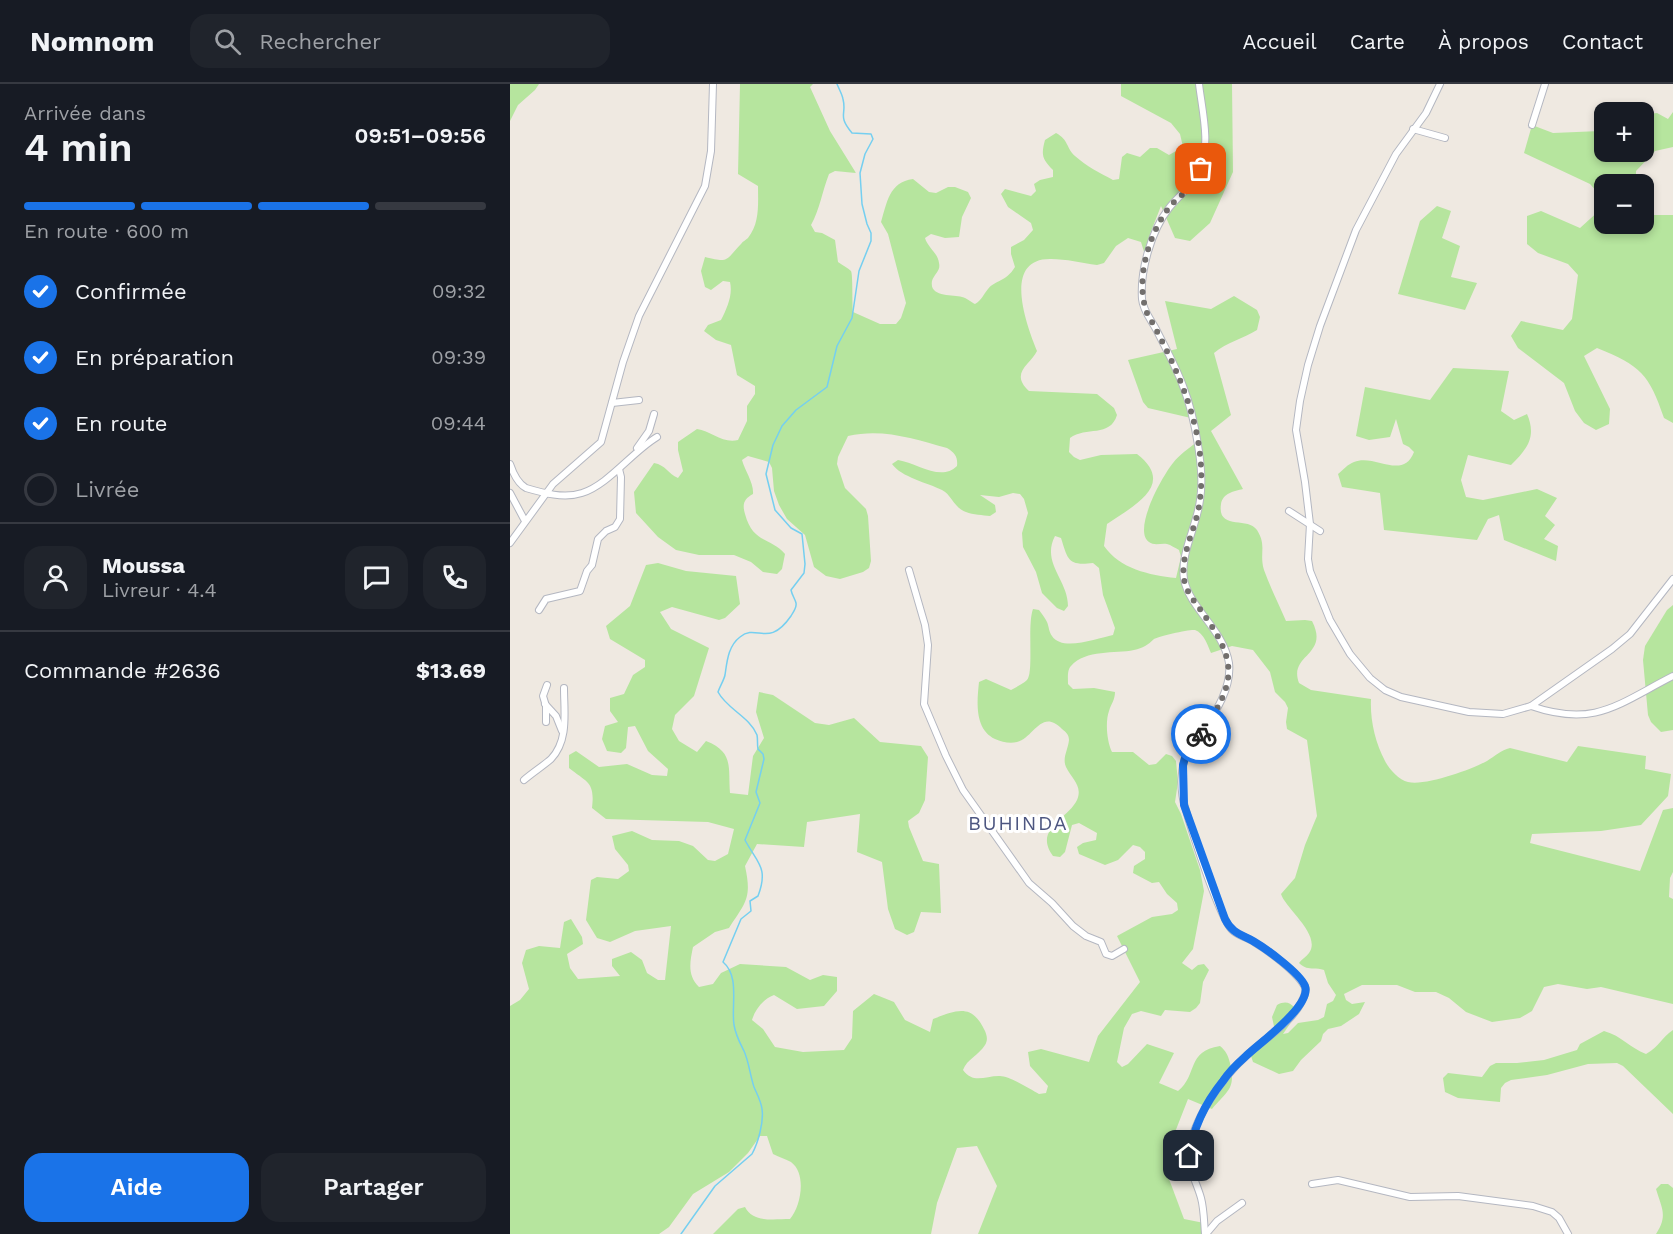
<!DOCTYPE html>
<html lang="fr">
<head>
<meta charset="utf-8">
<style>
  body { margin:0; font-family:"Work Sans",sans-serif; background:#20242c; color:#f1f3f6; height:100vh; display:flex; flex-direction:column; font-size:22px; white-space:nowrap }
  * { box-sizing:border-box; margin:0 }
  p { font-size:20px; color:#9ea1a6 }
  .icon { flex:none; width:33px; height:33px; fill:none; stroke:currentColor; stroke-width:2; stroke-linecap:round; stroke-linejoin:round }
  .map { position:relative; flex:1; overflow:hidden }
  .panel { display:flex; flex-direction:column; background:#171b24; width:510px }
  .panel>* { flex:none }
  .buttons { position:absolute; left:1084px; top:18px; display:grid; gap:12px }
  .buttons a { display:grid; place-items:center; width:60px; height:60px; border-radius:12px; background:#171b24; box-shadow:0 3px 9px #0003; font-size:30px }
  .pin { position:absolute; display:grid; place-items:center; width:51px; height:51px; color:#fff; margin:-26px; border-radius:12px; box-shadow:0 3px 9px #0006 }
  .courier { position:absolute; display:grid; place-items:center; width:60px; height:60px; margin:-30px; border:4px solid #1a73e8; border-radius:50%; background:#fff; color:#222; box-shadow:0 2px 8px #0007 }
  .headline em { font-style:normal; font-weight:600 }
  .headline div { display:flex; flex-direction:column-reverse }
  .headline { display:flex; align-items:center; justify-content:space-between; height:102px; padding:0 24px }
  h1 { font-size:39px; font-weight:600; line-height:45px }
  .bar { display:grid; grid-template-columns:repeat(4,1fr); gap:9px 6px; align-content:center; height:72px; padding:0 24px }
  .bar i { height:8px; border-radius:4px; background:#363941 }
  .bar .on { background:#1a73e8 }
  .bar p { grid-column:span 4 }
  .line { display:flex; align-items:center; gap:15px; padding:0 24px; border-top:2px solid #363941 }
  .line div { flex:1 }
  .round { display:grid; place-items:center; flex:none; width:63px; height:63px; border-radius:18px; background:#20242c }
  ol { padding:0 24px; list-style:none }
  li { display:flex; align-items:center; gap:18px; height:66px }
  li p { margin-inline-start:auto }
  li .icon { padding:6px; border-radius:50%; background:#1a73e8; color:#fff; stroke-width:4 }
  li:last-child { color:#9ea1a6 }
  li i { width:33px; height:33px; border:3px solid #363941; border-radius:50% }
  .primary-button { display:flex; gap:12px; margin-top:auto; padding:12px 24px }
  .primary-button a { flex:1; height:69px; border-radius:18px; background:#1a73e8; color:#fff; font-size:24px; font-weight:600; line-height:69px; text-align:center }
  .primary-button a+a { background:#20242c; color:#f1f3f6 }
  header { display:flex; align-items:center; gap:36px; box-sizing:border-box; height:84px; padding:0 30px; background:#171b24; border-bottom:2px solid #363941 }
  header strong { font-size:28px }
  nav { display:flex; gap:33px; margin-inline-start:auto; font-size:21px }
  .search { width:420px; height:54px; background:#20242c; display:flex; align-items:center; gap:15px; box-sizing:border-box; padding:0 21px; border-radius:18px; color:#9ea1a6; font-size:22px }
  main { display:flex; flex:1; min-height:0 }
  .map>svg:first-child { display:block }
  .green { fill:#b6e59e }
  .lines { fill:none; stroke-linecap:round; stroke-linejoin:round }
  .stream { stroke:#75cff0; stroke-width:1.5 }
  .street-casing { stroke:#b4b7c1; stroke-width:8 }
  .street { stroke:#fff; stroke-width:6 }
  .done { stroke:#726f6d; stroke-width:6; stroke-dasharray:0 10.8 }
  .route { stroke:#1a73e8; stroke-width:8 }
  .labels { text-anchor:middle; stroke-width:6; stroke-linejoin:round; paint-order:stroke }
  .quarter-label { font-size:20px; letter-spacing:1.5px; fill:#4d5680; stroke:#fff }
</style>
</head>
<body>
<header>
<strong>Nomnom</strong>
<div class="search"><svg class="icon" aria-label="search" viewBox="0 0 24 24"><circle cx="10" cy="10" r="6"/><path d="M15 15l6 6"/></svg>Rechercher</div>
<nav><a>Accueil</a><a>Carte</a><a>À propos</a><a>Contact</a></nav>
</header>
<main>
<section class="panel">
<div class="headline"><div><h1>4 min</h1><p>Arrivée dans</p></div><em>09:51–09:56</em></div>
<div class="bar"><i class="on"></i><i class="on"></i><i class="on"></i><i></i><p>En route · 600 m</p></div>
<ol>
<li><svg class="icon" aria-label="check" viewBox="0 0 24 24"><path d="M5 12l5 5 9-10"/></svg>Confirmée<p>09:32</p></li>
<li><svg class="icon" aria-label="check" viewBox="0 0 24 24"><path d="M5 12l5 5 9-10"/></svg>En préparation<p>09:39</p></li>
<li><svg class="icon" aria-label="check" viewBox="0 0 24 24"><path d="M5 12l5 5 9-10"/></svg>En route<p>09:44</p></li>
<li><i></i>Livrée</li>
</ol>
<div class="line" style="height:108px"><a class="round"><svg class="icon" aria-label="person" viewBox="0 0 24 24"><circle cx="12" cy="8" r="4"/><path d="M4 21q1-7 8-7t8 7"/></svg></a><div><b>Moussa</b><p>Livreur · 4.4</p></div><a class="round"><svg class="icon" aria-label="chat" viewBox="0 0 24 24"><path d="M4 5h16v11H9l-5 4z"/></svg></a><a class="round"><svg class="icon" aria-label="phone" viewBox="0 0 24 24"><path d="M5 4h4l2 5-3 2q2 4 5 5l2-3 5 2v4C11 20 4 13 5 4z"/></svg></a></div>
<div class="line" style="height:78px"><div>Commande #2636</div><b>$13.69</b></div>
<div class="primary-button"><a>Aide</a><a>Partager</a></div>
</section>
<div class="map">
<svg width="1163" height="1150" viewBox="0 0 1163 1150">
  <rect width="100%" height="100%" fill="#efe9e1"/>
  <g class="green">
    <polygon points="0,0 29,0 25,6 8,21 0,37"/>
    <path d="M230,0H303L300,3L320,47L346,89L325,87L319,90C312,108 310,125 301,141L305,148L312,149L325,156L328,178C332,181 338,184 341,187C343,190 342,221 343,228L370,240H386L391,234L396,219L378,150L371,138C377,119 379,98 403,95L419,108L426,109L438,103H445L458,108L461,114L452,133L449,153L435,154L421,150L415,154C418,164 428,169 429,179C431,187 424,190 422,197C419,214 443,210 452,213C457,214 461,218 465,220C472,216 473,211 478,205C485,196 496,198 505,183L501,170V163L514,156L523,146L521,139L498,123L491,110L495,105L521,112L526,107L524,100L530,96L543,93V86C532,75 531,71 535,56L546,49C559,56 556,64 565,72C576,82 590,89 603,96L609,95L612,73L617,69L630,73L640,64H647L659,71L673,63L670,50L661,39L611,12V0H722L723,88L700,139L680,157L665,154L651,122L640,150L636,174L631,158L618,154L606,162L594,179L587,181C572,179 556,175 541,175C491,174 517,242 527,267C521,280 499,289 519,307L587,310L604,324L607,331C600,354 576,342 560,354L559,368L564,373L570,376L591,371L627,370C667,401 623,422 597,440L594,462C610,485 639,491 666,494L671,473L669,466C665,464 661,461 657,460C651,459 644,462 639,458C622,446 653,391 663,379C669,371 679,364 687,358L681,334L638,324L633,318L618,276L667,265L655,217L701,225L724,212L747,226L750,233L747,246C733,255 717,258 704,269L721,331L701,347L733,405C724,407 713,409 711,420C707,447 738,432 747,446C757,462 749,469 754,486C760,503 769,520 776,537L795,536L802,537C820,572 778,570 789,599L801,606L861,615C860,636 865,658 875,677C879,685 889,696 898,698C916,702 960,686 977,677C985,672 991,666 1000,664L1057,678L1068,662L1136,672L1135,685L1161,690L1158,712L1131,741L1091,747L1022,750L1020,759L1130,787L1153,726L1163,724V788L1160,794L1159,813L1163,815V920L1091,903L1077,905L1048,900L1034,903L1022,927L1010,934L982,938L956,928L939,914L926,908H905L887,901H852L834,910L836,916L842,920L855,918L849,930L831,942L818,945L813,950L811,957L791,976L783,987L769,990L743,978L741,972L765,947L762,933L767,921C775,917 779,918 785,924L784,934L773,950L778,949L788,939L808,936L814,933L817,920L823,917L826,911L818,899L814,886C804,882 798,888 789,879C792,875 796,873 799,869C812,851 775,824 771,810L785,794L795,761L807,732L797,656L777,645L776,638L778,624L775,618L765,608L760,588L743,566L722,562L701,569C698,562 694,549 685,546C680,545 649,552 644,555C638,561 633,564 624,566C605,570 576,565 561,582C557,586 558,594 558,600L563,605L584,604L605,608C605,616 601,620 599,627C595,638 597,658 602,668H623L639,681L646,680L656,670L662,672L666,677L668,698L665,718L671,730L690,786L694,807L683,865L672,879L682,886L688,881L694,880L699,886L693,898L690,919L686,924L680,928L655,926L651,932L631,927L622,930L614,944L607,978L612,983L618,980L637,960L664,969L649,999L668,1007C688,991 676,967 710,962C716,967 718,971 720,979C726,1005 718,1006 702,1025L678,1015L658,1066L656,1087L674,1135L694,1139L695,1150H468L487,1102L467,1062L447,1064L427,1119L421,1150H203L228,1125L235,1123C243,1139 264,1135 280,1135C291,1122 297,1090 281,1078C276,1075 268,1073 263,1070L257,1052H250L238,1069L219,1088L183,1110L159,1143L149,1150H0V922L10,916L19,905L12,879L16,866L29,862L50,864L54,838L61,835L72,853L73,860L57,870L60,884L68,895L110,892L102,882V875L121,868L132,876L137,889L148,896H155L161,842L125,847L100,858L87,854L76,836L81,796L87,793L108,795L119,787L118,781L105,765L102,752L122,747L142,756L169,757L183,762L198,776L205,777L218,770L224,745L198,738L96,735L82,724C85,698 78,699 59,684V671L66,667L89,683L117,680L142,691L157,692L158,685L138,667L125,642L118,643L116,664L111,669L97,667L92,655L95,642L108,638L100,627V614L114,610L123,591L135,583V576L100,555L96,542L120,522L136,481L148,479L176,487L226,492L230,520L215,534L209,536L162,523L150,528L161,545L199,564L184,612L165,631L162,645L169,657L187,668L196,657C224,668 218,683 220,709L238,711L243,672L254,654L246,628L249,608L263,611L305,639L319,641L344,634L370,658L411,662L418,673L415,716L409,729L398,737L399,743L413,777L429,780L431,829L411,828L404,848L397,851L385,845L378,825L372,778L347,768L350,730L297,738L294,763L247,760L235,782C242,814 236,818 219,844L205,848L183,863C180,878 177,891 189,903L203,900L211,889L230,880L276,883L300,896L313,891L327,893V907L314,922L287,925L264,911C253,915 245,926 242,936L253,945L265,963L293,968L334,966L342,954L343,927L364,910L384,918L395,936L420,948L423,935C447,926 462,919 475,947C477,952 478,956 475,961C469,971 457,975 453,986C463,1000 475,992 489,992C498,991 520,1005 529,1010L536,1009L538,1002L520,982L518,968L531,965L579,978L588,952L630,898L607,852L642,833L662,830L668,826L667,819L657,810L649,798L642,799L623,789L624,782L635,775V768L630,763L623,761L608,776L595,781L569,770L567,763L573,759L586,756L587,749L569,739L562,741L555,768L550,773L543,772C523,745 558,735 567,716C573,702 562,695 556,683C552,674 558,666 559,656C559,651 556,648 552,645C531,624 524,654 507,658C500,660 492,658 485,655C464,645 467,617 469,598L476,595L501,606C506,603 513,600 517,596C524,588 517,541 523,525L529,526C532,530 535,534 537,538C539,543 539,548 542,552C552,568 588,554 603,551L605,544L593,511L589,484L583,479C558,482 558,476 551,454L545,452C531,479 558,496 558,522L554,527L547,524L532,509L526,488L513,463L512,449L518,429L514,415L510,410L503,409L489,413L470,411L485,421L486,428L480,432C473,431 463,431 456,428C444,424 441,410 432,406C418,399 391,393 382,380L388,376C407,379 431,398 447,382C448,373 445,369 437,364C404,355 373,344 338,352L328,373L327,380L335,404L356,425L358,432L361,477L359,484L353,488L330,495L316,492L304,483L295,451L277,435L269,421L264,407L262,384L259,378L238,372L232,376C235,387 244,399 243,410C234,415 232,420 235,430C243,460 261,453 275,470L272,485L267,490L253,488L241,478L224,471H189L166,466L148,453L126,429L124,408L144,379C156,381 158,390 168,394L173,387L168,366V358L187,345C201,347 213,360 228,356L237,337V322L245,310V302L227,291L221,261L206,256L194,247L198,241L211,236C217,224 223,211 220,198L213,197L201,206L195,203L191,187L195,173C219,179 215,177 231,160C233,157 236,156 238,154C250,139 248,120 248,102L228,90Z"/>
    <path d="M1128,22L1138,30L1147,29L1158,35L1163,28V63L1145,67L1126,87V100H1095V140H1134V128L1136,131H1163V339L1154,334C1139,290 1131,282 1087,264L1074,272L1100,325L1099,340L1086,346L1074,339L1065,327L1054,299L1008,264L1001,252L1011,237L1053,246L1062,235L1068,191L1058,180L1028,169L1017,160V132L1031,127L1070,144L1091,125L1090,111L1080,100L1014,69L1022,41L1043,49L1090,47L1095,42V68H1134V28H1109L1113,24Z"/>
    <polygon points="927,122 941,127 932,154 950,162 941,193 967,199 955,226 888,210 910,137"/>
    <path d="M943,284L999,287L991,327L1004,336L1017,330C1027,353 1017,365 1001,381L958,371L951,396L956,413L973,416L1027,405L1047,414L1035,432L1045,441L1034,455L1048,462L1046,477L994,456L989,431L978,435L967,456L874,446L870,409L832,403L828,390C833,386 838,380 844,378C864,369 893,397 904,368L899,363L893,360L886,335L880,353L859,356L846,352L855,303L920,316Z"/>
    <polygon points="1163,521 1163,646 1151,648 1141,638 1138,631 1133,576 1135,562 1157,526"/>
    <path d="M1163,946V1030L1113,982L1107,979L1078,980L1037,991L1001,996L995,999L991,1004L990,1018L948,1014L935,1008L933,994L938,989L972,993L980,982L986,979H1007L1034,976L1067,966L1070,960L1094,947C1112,952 1120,964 1136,970C1150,962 1151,954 1163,946Z"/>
    <path d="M1151,1100H1158L1163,1104V1150H1146C1158,1132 1152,1125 1146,1105Z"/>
  </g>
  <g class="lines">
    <path class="stream" d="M171,1150L205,1102L242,1070C248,1059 254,1038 252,1025C251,1017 247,1010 244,1003C240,991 239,978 234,967C229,957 226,952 224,941C221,922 230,892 213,878L231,835L241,827L240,817L248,812C259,783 247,779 235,756L250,719L246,708L254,675L253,670L248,665C247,660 248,656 247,651C240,633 217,625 208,608C210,602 214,596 215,591C217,578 218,562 230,553C247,539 258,565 281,532C283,528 287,524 286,519C285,515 282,511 281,506L294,489L295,480L292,450L281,444L265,426L256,390L263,361L272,342L286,326L317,303L327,262L342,234L349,187L361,157V149L357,140L352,120L350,89L355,70L363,55L361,50L342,49C327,31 337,31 333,15C332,10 329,5 327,0"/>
    <defs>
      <g id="street">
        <path d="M689,0C692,26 701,60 690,85C683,102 669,111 659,124C641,147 630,187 632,215C633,227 642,237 647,247C656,265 666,283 673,302C680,320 685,342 688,361C691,379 693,397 690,416C687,442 670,469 674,495C679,524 714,546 719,579C722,604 705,629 692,649C687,656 680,660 677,669C670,684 670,707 675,723C681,745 709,833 722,846C728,852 737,853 744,858C759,867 789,889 796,905C791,934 756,953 736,972C712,994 682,1036 679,1069C678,1085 687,1099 691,1114C694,1125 694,1138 695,1150"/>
        <polyline points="930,0 916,29 886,70 846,146 810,242 798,281 790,317 786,346 795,398 800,440 798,475 800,487 820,536 840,570 860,594 875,606 891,613 959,628 993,630 1021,622 1102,565 1120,550 1163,495"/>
        <polyline points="1022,41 1035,0"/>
        <polyline points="903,45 935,54"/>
        <polyline points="102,319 129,316"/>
        <polyline points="127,364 139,347 144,330"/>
        <path d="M0,380C3,389 7,399 16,404C33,409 54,415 72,409C98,401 122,368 147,353"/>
        <polyline points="0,409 15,437"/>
        <polyline points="779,427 810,447"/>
        <polyline points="0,459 43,400 91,358 113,278 129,232 195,102 201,67 203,0"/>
        <polyline points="399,486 415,541 418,561 414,620 436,672 453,706 519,799 542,819 563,842 576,852 591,858 596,870 602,872 614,865"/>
        <polyline points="29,526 36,515 70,507 77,487 82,481 88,455 96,447 105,443 110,435 111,393 109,385"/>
        <polyline points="35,620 46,632 52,647"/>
        <path d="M1021,622C1085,644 1108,620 1163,592"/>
        <polyline points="36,638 36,622 33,612 37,601"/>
        <path d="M14,696C22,689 33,682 41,675C59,656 54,628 54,604"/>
        <polyline points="802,1100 828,1096 900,1113 948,1112 1023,1122 1042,1128 1049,1134 1058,1150"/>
        <polyline points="696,1150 707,1137 732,1119"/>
      </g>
    </defs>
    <use href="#street" class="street-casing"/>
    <use href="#street" class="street"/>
  </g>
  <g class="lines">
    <path class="done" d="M691,85C686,93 681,101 675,108C669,114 662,119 658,125C638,152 625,197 637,229C668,285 698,349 690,415C688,441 670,469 674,495C676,509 687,520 694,531C730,581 724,601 691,650"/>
    <path class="route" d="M679,1072C683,1045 696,1018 713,997C719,988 727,980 735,973C748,960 802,922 795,902C790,889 755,864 743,857C730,850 722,849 715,835L674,721L673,681L677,667L691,650"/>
  </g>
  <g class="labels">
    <g class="quarter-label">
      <text x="508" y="746">BUHINDA</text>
    </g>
  </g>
</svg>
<div class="buttons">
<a>+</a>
<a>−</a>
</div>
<div class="pin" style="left:691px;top:85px;background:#ea580c"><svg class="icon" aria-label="bag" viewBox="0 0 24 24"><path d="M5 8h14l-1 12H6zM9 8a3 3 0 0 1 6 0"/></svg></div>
<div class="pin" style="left:679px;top:1072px;background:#1f2937"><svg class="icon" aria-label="home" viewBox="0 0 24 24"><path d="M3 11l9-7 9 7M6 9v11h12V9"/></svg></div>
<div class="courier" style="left:691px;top:650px"><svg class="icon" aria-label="bike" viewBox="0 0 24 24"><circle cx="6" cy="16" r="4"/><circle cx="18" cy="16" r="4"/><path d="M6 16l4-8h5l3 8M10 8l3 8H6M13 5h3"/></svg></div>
</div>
</main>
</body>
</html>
